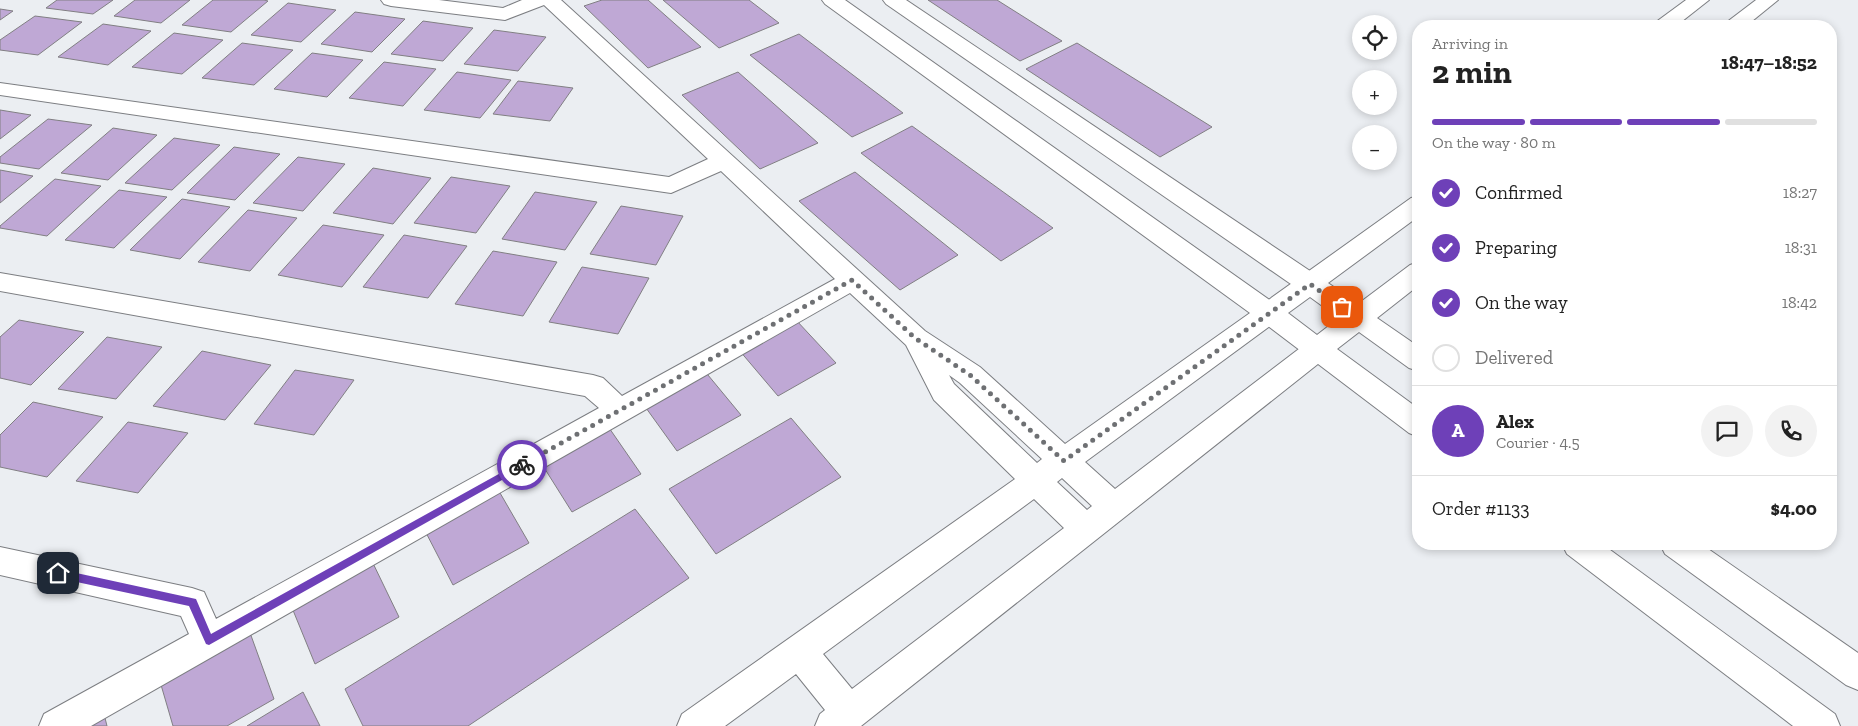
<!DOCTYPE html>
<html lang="en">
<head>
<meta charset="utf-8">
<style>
  body { margin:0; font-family:"Zilla Slab",serif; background:#f2f2f2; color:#222; height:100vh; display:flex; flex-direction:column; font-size:19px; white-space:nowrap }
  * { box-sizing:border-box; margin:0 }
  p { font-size:16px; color:#767676 }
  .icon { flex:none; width:28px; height:28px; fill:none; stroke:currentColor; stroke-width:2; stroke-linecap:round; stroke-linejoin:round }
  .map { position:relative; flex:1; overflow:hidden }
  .side { position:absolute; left:1412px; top:20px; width:425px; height:530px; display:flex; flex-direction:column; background:#fff; border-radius:20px; box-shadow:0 2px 8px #0003 }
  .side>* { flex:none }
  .tools { position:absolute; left:1352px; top:15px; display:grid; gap:10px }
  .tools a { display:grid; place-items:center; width:45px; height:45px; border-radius:50%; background:#fff; box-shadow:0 2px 8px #0003; font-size:25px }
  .pin { position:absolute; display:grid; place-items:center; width:42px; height:42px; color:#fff; margin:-21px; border-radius:10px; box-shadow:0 2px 8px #0006 }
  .courier { position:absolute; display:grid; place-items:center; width:50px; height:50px; margin:-25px; border:4px solid #6e40b8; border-radius:50%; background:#fff; color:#222; box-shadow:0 1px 6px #0007 }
  .overview em { font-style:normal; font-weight:700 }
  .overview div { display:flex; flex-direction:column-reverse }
  .overview { display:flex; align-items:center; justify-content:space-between; height:85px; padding:0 20px }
  h1 { font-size:32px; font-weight:700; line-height:38px }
  .bar { display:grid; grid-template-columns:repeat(4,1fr); gap:8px 5px; align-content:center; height:60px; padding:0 20px }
  .bar i { height:6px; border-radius:4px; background:#e0e0e0 }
  .bar .current { background:#6e40b8 }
  .bar p { grid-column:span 4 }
  .line { display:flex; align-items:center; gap:12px; padding:0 20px; border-top:1px solid #e0e0e0 }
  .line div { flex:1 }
  .round { display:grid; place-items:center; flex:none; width:52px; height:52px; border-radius:26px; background:#f2f2f2 }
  ol { padding:0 20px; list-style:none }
  li { display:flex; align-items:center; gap:15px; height:55px }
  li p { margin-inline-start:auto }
  li .icon { padding:5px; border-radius:50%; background:#6e40b8; color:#fff; stroke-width:4 }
  li:last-child { color:#767676 }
  li i { width:28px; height:28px; border:2px solid #e0e0e0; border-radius:50% }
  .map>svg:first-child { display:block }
  .building { fill:#bfa8d5; stroke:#817f83 }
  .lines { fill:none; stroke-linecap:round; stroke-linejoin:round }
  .minor-casing { stroke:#7c7e82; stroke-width:2 }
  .major-casing { stroke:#7c7e82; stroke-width:2 }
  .minor { fill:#fff; fill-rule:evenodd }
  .major { fill:#fff; fill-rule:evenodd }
  .route { fill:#6e40b8 }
  .done { stroke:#6e7073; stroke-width:5; stroke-dasharray:0 9 }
</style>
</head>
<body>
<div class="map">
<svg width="1858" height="726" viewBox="0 0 1858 726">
  <rect width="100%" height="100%" fill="#ebeef2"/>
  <g class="building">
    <polygon points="57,0 113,0 93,14 46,8"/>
    <polygon points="135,0 190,0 161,23 114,16"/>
    <polygon points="213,0 264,0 268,1 231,32 182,25"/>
    <polygon points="602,0 648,0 701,47 648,68 584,6"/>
    <polygon points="663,0 749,0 779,23 719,48"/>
    <polygon points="928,0 997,0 1062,41 1020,61"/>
    <polygon points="288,3 336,10 301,42 251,35"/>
    <polygon points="0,9 13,11 0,20"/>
    <polygon points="355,12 405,19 372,52 321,44"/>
    <polygon points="35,16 82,22 38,55 0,50 0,40"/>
    <polygon points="423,21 473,28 443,61 391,54"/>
    <polygon points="103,24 151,31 108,65 58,57"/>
    <polygon points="494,30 546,37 518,71 464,64"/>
    <polygon points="174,33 223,40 182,74 132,67"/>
    <polygon points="799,34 903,113 852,137 750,55"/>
    <polygon points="242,43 293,50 254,85 202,78"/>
    <polygon points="1077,43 1212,127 1160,157 1026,69"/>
    <polygon points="312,53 363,60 327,97 274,89"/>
    <polygon points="384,62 436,69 403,106 349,98"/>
    <polygon points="457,72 511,80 480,118 424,110"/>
    <polygon points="738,72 818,143 760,169 682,95"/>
    <polygon points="518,81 573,88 550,121 493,114"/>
    <polygon points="0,110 31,115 0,139"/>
    <polygon points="48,119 92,125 39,169 0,163 0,157"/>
    <polygon points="912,126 1053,228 1001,261 861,153"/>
    <polygon points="113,128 157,135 108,180 61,173"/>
    <polygon points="174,138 220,145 172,190 125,183"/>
    <polygon points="234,147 280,154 235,200 187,193"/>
    <polygon points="298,157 345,164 303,211 253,203"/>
    <polygon points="373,168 431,178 393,224 333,213"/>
    <polygon points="0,170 33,176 0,203"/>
    <polygon points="855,172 958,255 900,290 799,201"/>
    <polygon points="451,177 510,186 476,233 414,223"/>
    <polygon points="55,179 101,186 47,236 0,228 0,226"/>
    <polygon points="119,190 167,197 114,248 65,240"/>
    <polygon points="535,192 597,202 565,250 502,239"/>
    <polygon points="182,199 230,207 180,259 130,250"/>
    <polygon points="621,206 683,216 656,265 590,254"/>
    <polygon points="248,210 297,218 250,271 198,262"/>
    <polygon points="323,225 384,235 342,287 278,275"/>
    <polygon points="404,235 467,246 428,298 363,287"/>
    <polygon points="493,251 557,262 523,316 455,304"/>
    <polygon points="582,267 649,278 618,334 549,322"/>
    <polygon points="19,320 84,332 31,385 0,378 0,337"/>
    <polygon points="796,320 836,363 778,396 739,350"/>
    <polygon points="107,337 162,347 116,399 58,389"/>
    <polygon points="202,351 271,365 225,420 153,406"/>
    <polygon points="703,369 741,415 677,451 641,401"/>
    <polygon points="295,370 354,380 314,435 254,424"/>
    <polygon points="33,402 103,417 47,477 0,467 0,435"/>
    <polygon points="791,418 841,477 716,554 669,489"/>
    <polygon points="128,422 188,433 138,493 76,481"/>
    <polygon points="605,422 641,474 572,512 538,458"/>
    <polygon points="496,486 529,543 453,585 422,525"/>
    <polygon points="635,509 689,578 468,726 363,726 345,689"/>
    <polygon points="369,555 399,617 315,664 288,598"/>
    <polygon points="249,630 274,699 227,726 173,726 159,678"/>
    <polygon points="303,692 320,726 247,726"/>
    <polygon points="103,710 107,726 73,726"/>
  </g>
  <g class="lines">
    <defs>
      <g id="minor">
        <path d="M381,0H439L503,8L522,0H561L925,331L980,367L1065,444L1250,313L825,4L822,0H845L1278,306L1282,313L1278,320L1085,462L1115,489L1308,342L1318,339L1328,342L1332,349L1328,356L861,726H815L820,714L825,710L796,674L725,726H677L682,714L1015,479L934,400L906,345L850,293L91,726H39L44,714L189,634L181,616L0,575V547L192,588L204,592L216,619L599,408L585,396L0,291V273L593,375L603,378L622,396L835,279L721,171L671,193L0,95V83L669,177L708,159L544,5L505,20L391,6L384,4ZM949,375L960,383L1042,459L1037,463L954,384ZM1062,478L1092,506L1087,510L1057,482ZM1034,499L1064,528L852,689L823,654Z"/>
        <polygon points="883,0 906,0 1319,277 1323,284 1319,291 1310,293 1301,291 886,4"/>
      </g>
      <g id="major">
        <polygon points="1686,0 1709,0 1676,26 1653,26 1656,22"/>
        <polygon points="1756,0 1778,0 1746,26 1724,26 1727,22"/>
        <path d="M1419,196V216L1328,283L1358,304L1410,265L1419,262V285L1377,318L1419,347V371L1409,368L1359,332L1337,349L1419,409V437L1409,433L1260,320L1256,313L1260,306L1411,198ZM1310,297L1339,318L1317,335L1288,313Z"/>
        <polygon points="1562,544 1602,544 1835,714 1840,726 1793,726 1567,554"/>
        <polygon points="1660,544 1701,544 1858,653 1858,690 1846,685 1665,554"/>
      </g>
    </defs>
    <use href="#minor" class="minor-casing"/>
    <use href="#major" class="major-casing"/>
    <use href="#minor" class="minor"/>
    <use href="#major" class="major"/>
  </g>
  <polygon class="route" points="522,461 526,465 525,467 209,645 206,644 189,606 58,578 53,573 58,569 196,599 211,634"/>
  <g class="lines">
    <polyline class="done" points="522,465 852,280 915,338 970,375 1064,461 1310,284 1342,307"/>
  </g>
</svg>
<div class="tools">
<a><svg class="icon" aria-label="locate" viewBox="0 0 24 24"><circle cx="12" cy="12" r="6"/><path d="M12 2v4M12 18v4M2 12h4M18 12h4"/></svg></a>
<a>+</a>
<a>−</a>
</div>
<div class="pin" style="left:1342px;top:307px;background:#ea580c"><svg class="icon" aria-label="bag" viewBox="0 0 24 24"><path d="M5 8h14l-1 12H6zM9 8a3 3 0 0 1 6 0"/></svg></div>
<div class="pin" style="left:58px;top:573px;background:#1f2937"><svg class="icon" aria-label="home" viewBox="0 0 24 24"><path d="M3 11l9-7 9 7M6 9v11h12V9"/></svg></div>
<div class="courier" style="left:522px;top:465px"><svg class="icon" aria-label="bike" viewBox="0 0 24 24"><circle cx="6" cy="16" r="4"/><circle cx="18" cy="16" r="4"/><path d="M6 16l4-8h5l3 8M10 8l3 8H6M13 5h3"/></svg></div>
<section class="side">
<div class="overview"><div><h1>2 min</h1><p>Arriving in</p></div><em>18:47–18:52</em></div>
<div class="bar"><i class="current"></i><i class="current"></i><i class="current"></i><i></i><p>On the way · 80 m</p></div>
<ol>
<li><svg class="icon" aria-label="check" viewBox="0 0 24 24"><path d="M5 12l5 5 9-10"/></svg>Confirmed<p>18:27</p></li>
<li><svg class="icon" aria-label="check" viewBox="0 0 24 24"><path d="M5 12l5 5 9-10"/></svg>Preparing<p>18:31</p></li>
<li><svg class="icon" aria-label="check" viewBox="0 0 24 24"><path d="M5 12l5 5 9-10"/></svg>On the way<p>18:42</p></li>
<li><i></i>Delivered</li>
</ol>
<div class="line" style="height:90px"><b class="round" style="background:#6e40b8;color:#fff">A</b><div><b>Alex</b><p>Courier · 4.5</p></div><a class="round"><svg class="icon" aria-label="chat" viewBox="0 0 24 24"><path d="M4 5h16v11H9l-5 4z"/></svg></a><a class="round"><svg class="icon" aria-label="phone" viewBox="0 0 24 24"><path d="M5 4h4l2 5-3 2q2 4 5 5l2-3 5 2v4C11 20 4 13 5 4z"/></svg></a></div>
<div class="line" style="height:65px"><div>Order #1133</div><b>$4.00</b></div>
</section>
</div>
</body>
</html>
